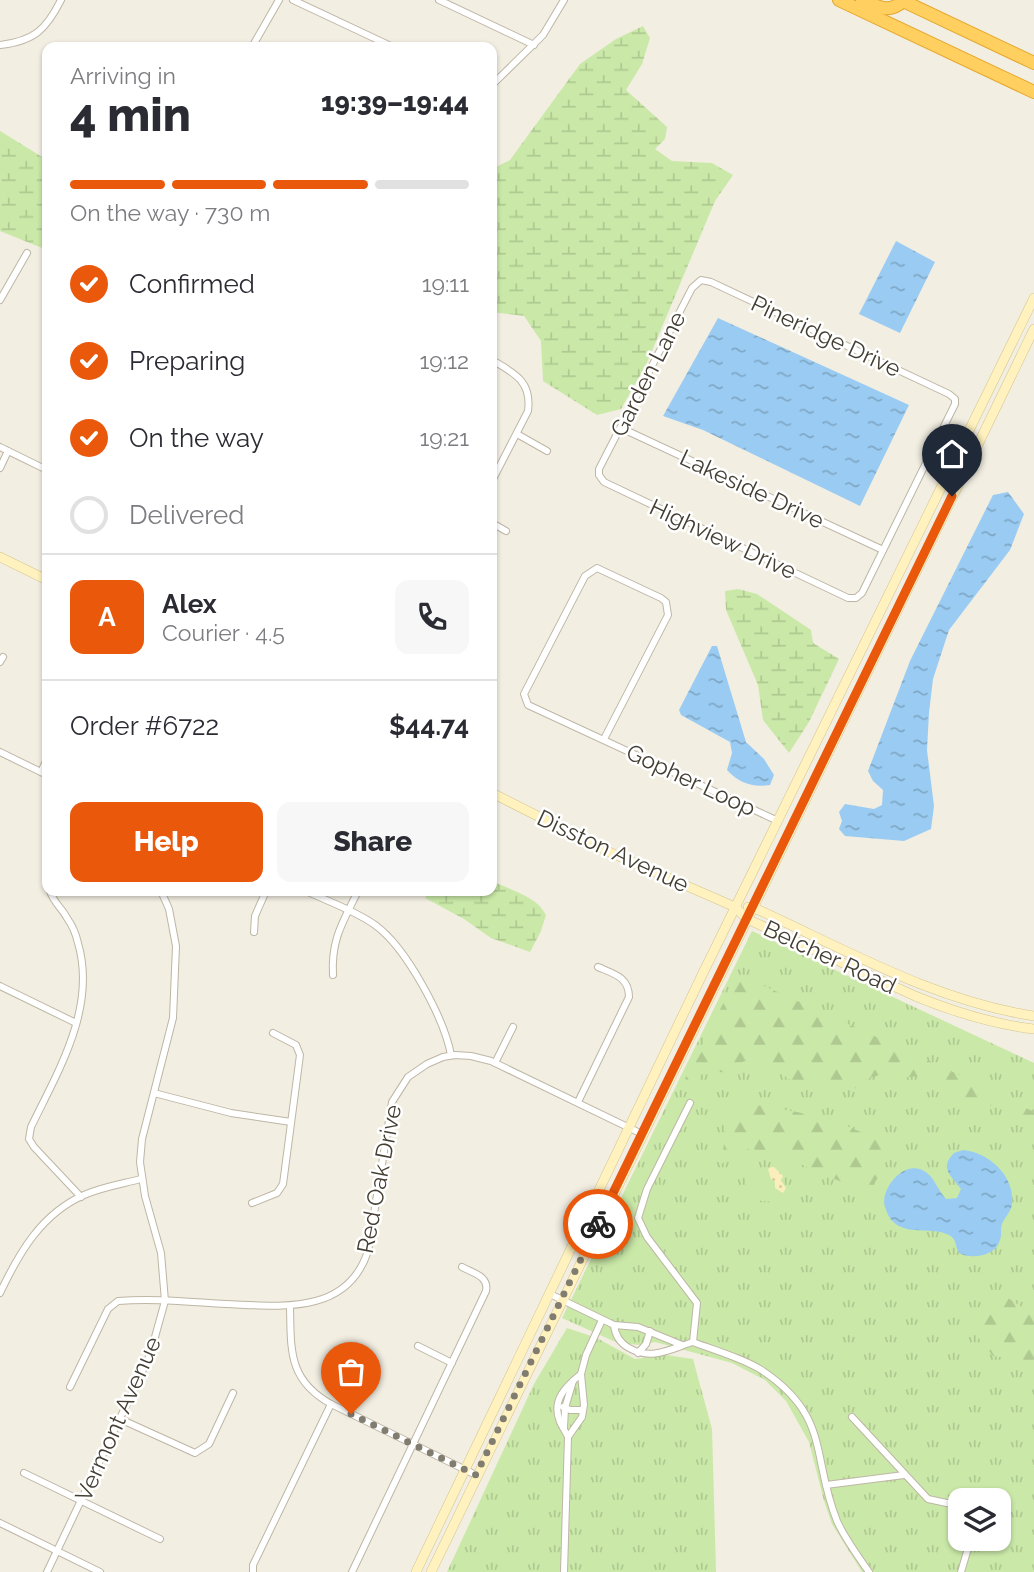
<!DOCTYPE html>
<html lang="en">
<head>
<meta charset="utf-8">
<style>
  body { margin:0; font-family:Raleway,sans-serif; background:#f7f7f7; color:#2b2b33; height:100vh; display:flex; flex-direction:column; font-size:26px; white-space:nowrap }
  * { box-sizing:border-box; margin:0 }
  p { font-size:23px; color:#7c7c81 }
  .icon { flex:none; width:38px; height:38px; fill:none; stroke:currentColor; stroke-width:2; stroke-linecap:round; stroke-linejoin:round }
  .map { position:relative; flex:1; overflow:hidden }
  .side { position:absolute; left:42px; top:42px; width:455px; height:854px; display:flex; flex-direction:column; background:#fff; border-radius:14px; box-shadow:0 2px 5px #0004 }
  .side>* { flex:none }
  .tools { position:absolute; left:948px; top:1488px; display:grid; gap:14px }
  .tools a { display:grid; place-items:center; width:63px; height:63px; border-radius:14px; background:#fff; box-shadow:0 2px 5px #0004; font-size:35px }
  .pin { position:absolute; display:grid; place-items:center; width:60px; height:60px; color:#fff; margin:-72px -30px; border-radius:50% 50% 50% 0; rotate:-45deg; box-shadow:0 0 7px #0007 }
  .pin .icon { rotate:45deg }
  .courier { position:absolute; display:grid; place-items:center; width:70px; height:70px; margin:-35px; border:5px solid #ea580c; border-radius:50%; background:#fff; color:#222; box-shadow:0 2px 9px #0007 }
  .summary em { font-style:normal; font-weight:800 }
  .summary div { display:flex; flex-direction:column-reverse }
  .summary { display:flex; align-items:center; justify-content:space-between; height:119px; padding:0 28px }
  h1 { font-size:46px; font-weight:800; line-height:52px }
  .bar { display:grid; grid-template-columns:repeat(4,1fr); gap:10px 7px; align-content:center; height:84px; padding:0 28px }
  .bar i { height:9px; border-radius:5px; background:#e1e1e2 }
  .bar .selected { background:#ea580c }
  .bar p { grid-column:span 4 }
  .line { display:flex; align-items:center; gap:18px; padding:0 28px; border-top:2px solid #e1e1e2 }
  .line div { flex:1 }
  .round { display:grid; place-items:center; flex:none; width:74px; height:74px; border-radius:14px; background:#f7f7f7 }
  ol { padding:0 28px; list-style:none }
  li { display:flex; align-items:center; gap:21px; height:77px }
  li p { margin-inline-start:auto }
  li .icon { padding:7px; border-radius:50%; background:#ea580c; color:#fff; stroke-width:4 }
  li:last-child { color:#7c7c81 }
  li i { width:38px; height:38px; border:4px solid #e1e1e2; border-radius:50% }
  .primary-button { display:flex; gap:14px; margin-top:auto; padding:14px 28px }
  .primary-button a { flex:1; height:80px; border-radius:14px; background:#ea580c; color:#fff; font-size:28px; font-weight:800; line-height:80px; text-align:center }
  .primary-button a+a { background:#f7f7f7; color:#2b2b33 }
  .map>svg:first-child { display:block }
  .grass { fill:url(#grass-tufts); fill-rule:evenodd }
  .forest { fill:url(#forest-firs) }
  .wetland { fill:url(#wetland-marsh) }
  .sand { fill:url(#sand-dots) }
  .pitch { fill:#cae9a8 }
  .water { fill:url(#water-ripples) }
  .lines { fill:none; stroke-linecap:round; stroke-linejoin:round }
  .street-casing { stroke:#beb6a5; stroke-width:8 }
  .secondary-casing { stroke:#d4c58f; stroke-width:10 }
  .highway-casing { stroke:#e5a62a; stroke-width:14 }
  .street { stroke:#fff; stroke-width:6 }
  .secondary { stroke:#fff2bf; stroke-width:9 }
  .highway { stroke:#ffd060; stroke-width:12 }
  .done { stroke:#817c70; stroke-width:7; stroke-dasharray:0 12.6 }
  .route { stroke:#ea580c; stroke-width:9 }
  .labels { text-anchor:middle; stroke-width:5; stroke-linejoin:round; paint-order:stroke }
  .street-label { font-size:23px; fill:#443e33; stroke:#fff }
</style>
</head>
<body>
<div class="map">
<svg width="1034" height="1572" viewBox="0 0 1034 1572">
  <defs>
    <pattern id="grass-tufts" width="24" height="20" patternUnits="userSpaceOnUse" patternTransform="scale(1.75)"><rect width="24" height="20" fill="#cae9a8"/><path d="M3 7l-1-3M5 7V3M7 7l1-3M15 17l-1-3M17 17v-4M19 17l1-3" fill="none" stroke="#afc991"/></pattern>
    <pattern id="forest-firs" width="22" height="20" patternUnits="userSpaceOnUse" patternTransform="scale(1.75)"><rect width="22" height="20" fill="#cae9a8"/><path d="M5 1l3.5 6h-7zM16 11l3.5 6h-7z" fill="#afc991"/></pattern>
    <pattern id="wetland-marsh" width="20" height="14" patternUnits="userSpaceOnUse" patternTransform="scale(1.75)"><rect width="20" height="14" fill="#cae9a8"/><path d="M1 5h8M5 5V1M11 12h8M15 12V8" fill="none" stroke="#afc991"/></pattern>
    <pattern id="sand-dots" width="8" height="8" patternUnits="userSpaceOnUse" patternTransform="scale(1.75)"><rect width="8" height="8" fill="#faefbb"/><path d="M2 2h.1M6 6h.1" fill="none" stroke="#d8cea1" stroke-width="1.8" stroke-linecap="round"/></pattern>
    <pattern id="water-ripples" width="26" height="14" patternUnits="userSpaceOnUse" patternTransform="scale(1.75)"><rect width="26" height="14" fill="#9accf3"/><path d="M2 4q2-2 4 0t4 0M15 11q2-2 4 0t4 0" fill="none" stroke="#7fa7c5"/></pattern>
  </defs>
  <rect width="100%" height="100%" fill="#f2eee2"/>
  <g class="grass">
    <path d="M752,931L1034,1063V1572H862L832,1524L824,1501L809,1442L786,1401L765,1380L732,1363L655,1342L640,1345L618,1343L562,1318ZM961,1500H999V1538H961Z"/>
    <polygon points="567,1328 597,1338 635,1359 666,1355 693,1359 712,1429 716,1572 447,1572 534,1384"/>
  </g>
  <g class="forest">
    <polygon points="738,974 947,1069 1034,1112 1034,1129 1023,1125 1014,1115 1004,1109 968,1100 926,1075 902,1078 885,1073 867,1079 857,1088 851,1089 826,1085 819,1081 809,1083 795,1083 777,1071 765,1070 745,1061 737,1064 727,1073 707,1070 700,1076 700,1085 685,1079"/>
    <path d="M730,1102C767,1105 861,1120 885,1149C889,1168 880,1173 871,1188L860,1190L800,1164L750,1148L729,1156L721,1165Z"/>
    <polygon points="1008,1298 1034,1315 1034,1359 1032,1362 993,1356 973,1331 970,1312"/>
  </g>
  <g class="wetland">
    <polygon points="643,26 650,38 642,64 626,90 667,127 665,139 655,149 672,161 712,163 733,175 715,201 646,365 621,409 597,415 543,381 541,341 524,316 492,312 492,169 510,160 580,64 616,39"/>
    <polygon points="0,131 47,160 47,250 0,231"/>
    <polygon points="738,589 757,594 811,630 813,643 839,659 809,722 789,753 763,720 758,685 726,610 725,591"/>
    <path d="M492,881C510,890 537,896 546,915L541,931L530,952L491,938L464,919L425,898L430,891H492Z"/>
  </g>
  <polygon class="sand" points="773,1166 783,1176 781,1180 786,1188 783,1193 775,1188 775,1182 771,1179 768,1169"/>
  <path class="pitch" d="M759,1168L764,1170C766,1175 776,1194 776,1197L773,1201C752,1204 746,1192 744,1173L748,1170Z"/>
  <g class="water">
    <polygon points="896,241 935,262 900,333 859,314"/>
    <polygon points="718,318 909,405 860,506 703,430 663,416"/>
    <polygon points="1008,492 1024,514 1010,550 949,630 933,679 929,713 927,750 934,806 931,829 904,841 845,836 839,829 842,821 839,812 845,804 874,809 882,805 883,790 873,781 868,771 910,661 993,495"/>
    <path d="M712,646H717L746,742L764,759L774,775L770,785C753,788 739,783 727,770L732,753L730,742L681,715L679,710Z"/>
    <path d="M963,1150C989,1152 1016,1177 1012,1205C1010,1213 1005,1217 1002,1224C1000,1229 1002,1235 1000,1240C996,1256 972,1260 959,1253C955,1247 957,1239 949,1235C930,1225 896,1240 886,1210C882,1201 885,1192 890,1184C898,1172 913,1162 927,1173C935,1179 939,1192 946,1199L957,1198L961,1189C951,1175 939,1168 954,1153Z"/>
  </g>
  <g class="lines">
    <defs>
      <g id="street">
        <polyline points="293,0 393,47"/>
        <polyline points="439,0 534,45"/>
        <path d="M0,45C34,41 46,30 61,0"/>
        <polyline points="252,47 279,0"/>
        <polyline points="492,85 543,35 564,0"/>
        <polygon points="701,280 711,282 949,394 955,399 955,404 862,593 856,598 848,598 604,482 599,475 599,469 692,288"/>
        <polyline points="0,300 27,253"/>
        <path d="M492,360C514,373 532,381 528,411L492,481"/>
        <polyline points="621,428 883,550"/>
        <polyline points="517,434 547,451"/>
        <polyline points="940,436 973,453"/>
        <polyline points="0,447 47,470"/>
        <polyline points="0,468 8,451"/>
        <polyline points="492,523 506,531"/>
        <polyline points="0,662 3,657"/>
        <polyline points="604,739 668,615 666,602 661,598 597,568 585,576 524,694 528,705 778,821"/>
        <polyline points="0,752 47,775"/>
        <polyline points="41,772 47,759"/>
        <path d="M50,891C53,902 62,908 67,918C72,925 76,934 78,943C97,1008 58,1071 31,1127L29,1139L34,1147L81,1197"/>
        <path d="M306,891C327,901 356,911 375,925C406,947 444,1018 451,1055"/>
        <polyline points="254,932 255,916 266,891"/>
        <path d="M333,975C331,939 343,922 358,891"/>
        <polyline points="0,986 76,1023"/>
        <polyline points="495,1063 513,1027"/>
        <polyline points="154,1093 231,1113 291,1122"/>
        <path d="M578,1102L629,997C629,977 614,974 598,967"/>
        <polyline points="690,1103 647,1189 638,1218 647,1237 697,1303 693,1342"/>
        <polyline points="252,1203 277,1193 283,1184 300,1055 296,1045 273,1033"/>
        <path d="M0,1293C19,1253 41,1214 84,1195C102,1187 122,1184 141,1179"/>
        <polyline points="550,1294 614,1325 638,1327 682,1345"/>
        <path d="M290,1307C291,1350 288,1380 331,1404L476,1475"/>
        <path d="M614,1325C615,1335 620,1343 629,1348C652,1361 670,1349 693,1342C716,1351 743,1358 763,1371C831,1417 811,1457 837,1521C844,1537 859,1558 869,1572"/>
        <polyline points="418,1346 452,1363"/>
        <polyline points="638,1353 646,1344 650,1331"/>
        <path d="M70,1387L108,1309L118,1301C154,1298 190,1302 226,1304C279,1306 347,1316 368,1251L392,1102L408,1077L427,1064L443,1057L455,1055L471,1056L491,1061L642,1134"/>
        <polyline points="563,1407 570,1410 583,1410"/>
        <polyline points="852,1417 928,1499 961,1506"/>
        <polyline points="120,1419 195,1453 209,1444 233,1393"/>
        <polyline points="564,1428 565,1408 573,1381"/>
        <polyline points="568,1437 582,1417 584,1405 581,1374 586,1355 602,1320"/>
        <polyline points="24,1473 160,1539"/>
        <polyline points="826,1485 904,1475"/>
        <polyline points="0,1523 100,1572"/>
        <polyline points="47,1572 150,1355 165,1301 161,1253 145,1196 140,1162 142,1139 173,1018 176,946 169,909 161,891"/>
        <polyline points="253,1572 253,1565 331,1404"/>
        <path d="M352,1572L486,1291C489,1276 473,1273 462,1267"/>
        <path d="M564,1572L568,1437C566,1432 562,1427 560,1422C551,1400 566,1386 581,1374"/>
        <polyline points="961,1572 971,1538"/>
      </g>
      <g id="secondary">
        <polyline points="0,557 47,580"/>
        <path d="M492,793L607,851L735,907L747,919L915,996C954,1012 992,1024 1034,1029"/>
        <path d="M748,907H752C843,948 934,1001 1034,1016"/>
        <polyline points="416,1572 703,973 1034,298"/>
        <polyline points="431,1572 1034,329"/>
      </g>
      <g id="highway">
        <polyline points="839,0 1034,92"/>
        <path d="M862,0C878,7 889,14 903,1"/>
        <polyline points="901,0 1034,63"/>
      </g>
    </defs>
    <use href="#street" class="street-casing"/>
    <use href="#secondary" class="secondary-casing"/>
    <use href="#highway" class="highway-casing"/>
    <use href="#street" class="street"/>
    <use href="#secondary" class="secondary"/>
    <use href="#highway" class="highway"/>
  </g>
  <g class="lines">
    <polyline class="done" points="351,1414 476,1475 598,1224"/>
    <polyline class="route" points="598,1224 952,496"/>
  </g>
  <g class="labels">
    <g class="street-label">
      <text transform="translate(826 336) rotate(25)" y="8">Pineridge Drive</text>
      <text transform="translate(648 374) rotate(-63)" y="8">Garden Lane</text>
      <text transform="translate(752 489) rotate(25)" y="8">Lakeside Drive</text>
      <text transform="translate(723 539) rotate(25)" y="8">Highview Drive</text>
      <text transform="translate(691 780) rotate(25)" y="8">Gopher Loop</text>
      <text transform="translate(613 851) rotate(25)" y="8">Disston Avenue</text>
      <text transform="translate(830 957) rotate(25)" y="8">Belcher Road</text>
      <text transform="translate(379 1179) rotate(-79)" y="8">Red Oak Drive</text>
      <text transform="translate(118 1419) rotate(-66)" y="8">Vermont Avenue</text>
    </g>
  </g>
</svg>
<div class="tools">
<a><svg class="icon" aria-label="layers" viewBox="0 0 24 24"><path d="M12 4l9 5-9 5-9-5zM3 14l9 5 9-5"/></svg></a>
</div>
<div class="pin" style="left:351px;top:1414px;background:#ea580c"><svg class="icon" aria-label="bag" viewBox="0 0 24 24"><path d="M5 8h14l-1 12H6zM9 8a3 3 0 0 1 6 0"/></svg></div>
<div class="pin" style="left:952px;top:496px;background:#1f2937"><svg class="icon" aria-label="home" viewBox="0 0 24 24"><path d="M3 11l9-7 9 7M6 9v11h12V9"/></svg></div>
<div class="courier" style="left:598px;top:1224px"><svg class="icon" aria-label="bike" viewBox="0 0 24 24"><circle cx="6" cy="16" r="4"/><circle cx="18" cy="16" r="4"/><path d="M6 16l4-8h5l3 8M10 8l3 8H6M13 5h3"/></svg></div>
<section class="side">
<div class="summary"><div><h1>4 min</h1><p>Arriving in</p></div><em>19:39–19:44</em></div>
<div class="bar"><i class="selected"></i><i class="selected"></i><i class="selected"></i><i></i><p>On the way · 730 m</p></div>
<ol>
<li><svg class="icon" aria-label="check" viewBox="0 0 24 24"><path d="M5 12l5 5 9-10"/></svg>Confirmed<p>19:11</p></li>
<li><svg class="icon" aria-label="check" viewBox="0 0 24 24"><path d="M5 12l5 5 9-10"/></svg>Preparing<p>19:12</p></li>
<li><svg class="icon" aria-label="check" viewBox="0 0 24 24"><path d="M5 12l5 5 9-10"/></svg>On the way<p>19:21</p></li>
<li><i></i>Delivered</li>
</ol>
<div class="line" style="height:126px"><b class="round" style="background:#ea580c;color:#fff">A</b><div><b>Alex</b><p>Courier · 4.5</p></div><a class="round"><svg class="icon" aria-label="phone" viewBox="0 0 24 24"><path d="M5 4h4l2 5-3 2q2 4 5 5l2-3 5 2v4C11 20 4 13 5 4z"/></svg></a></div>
<div class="line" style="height:91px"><div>Order #6722</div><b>$44.74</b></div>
<div class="primary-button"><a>Help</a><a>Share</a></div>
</section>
</div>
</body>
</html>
